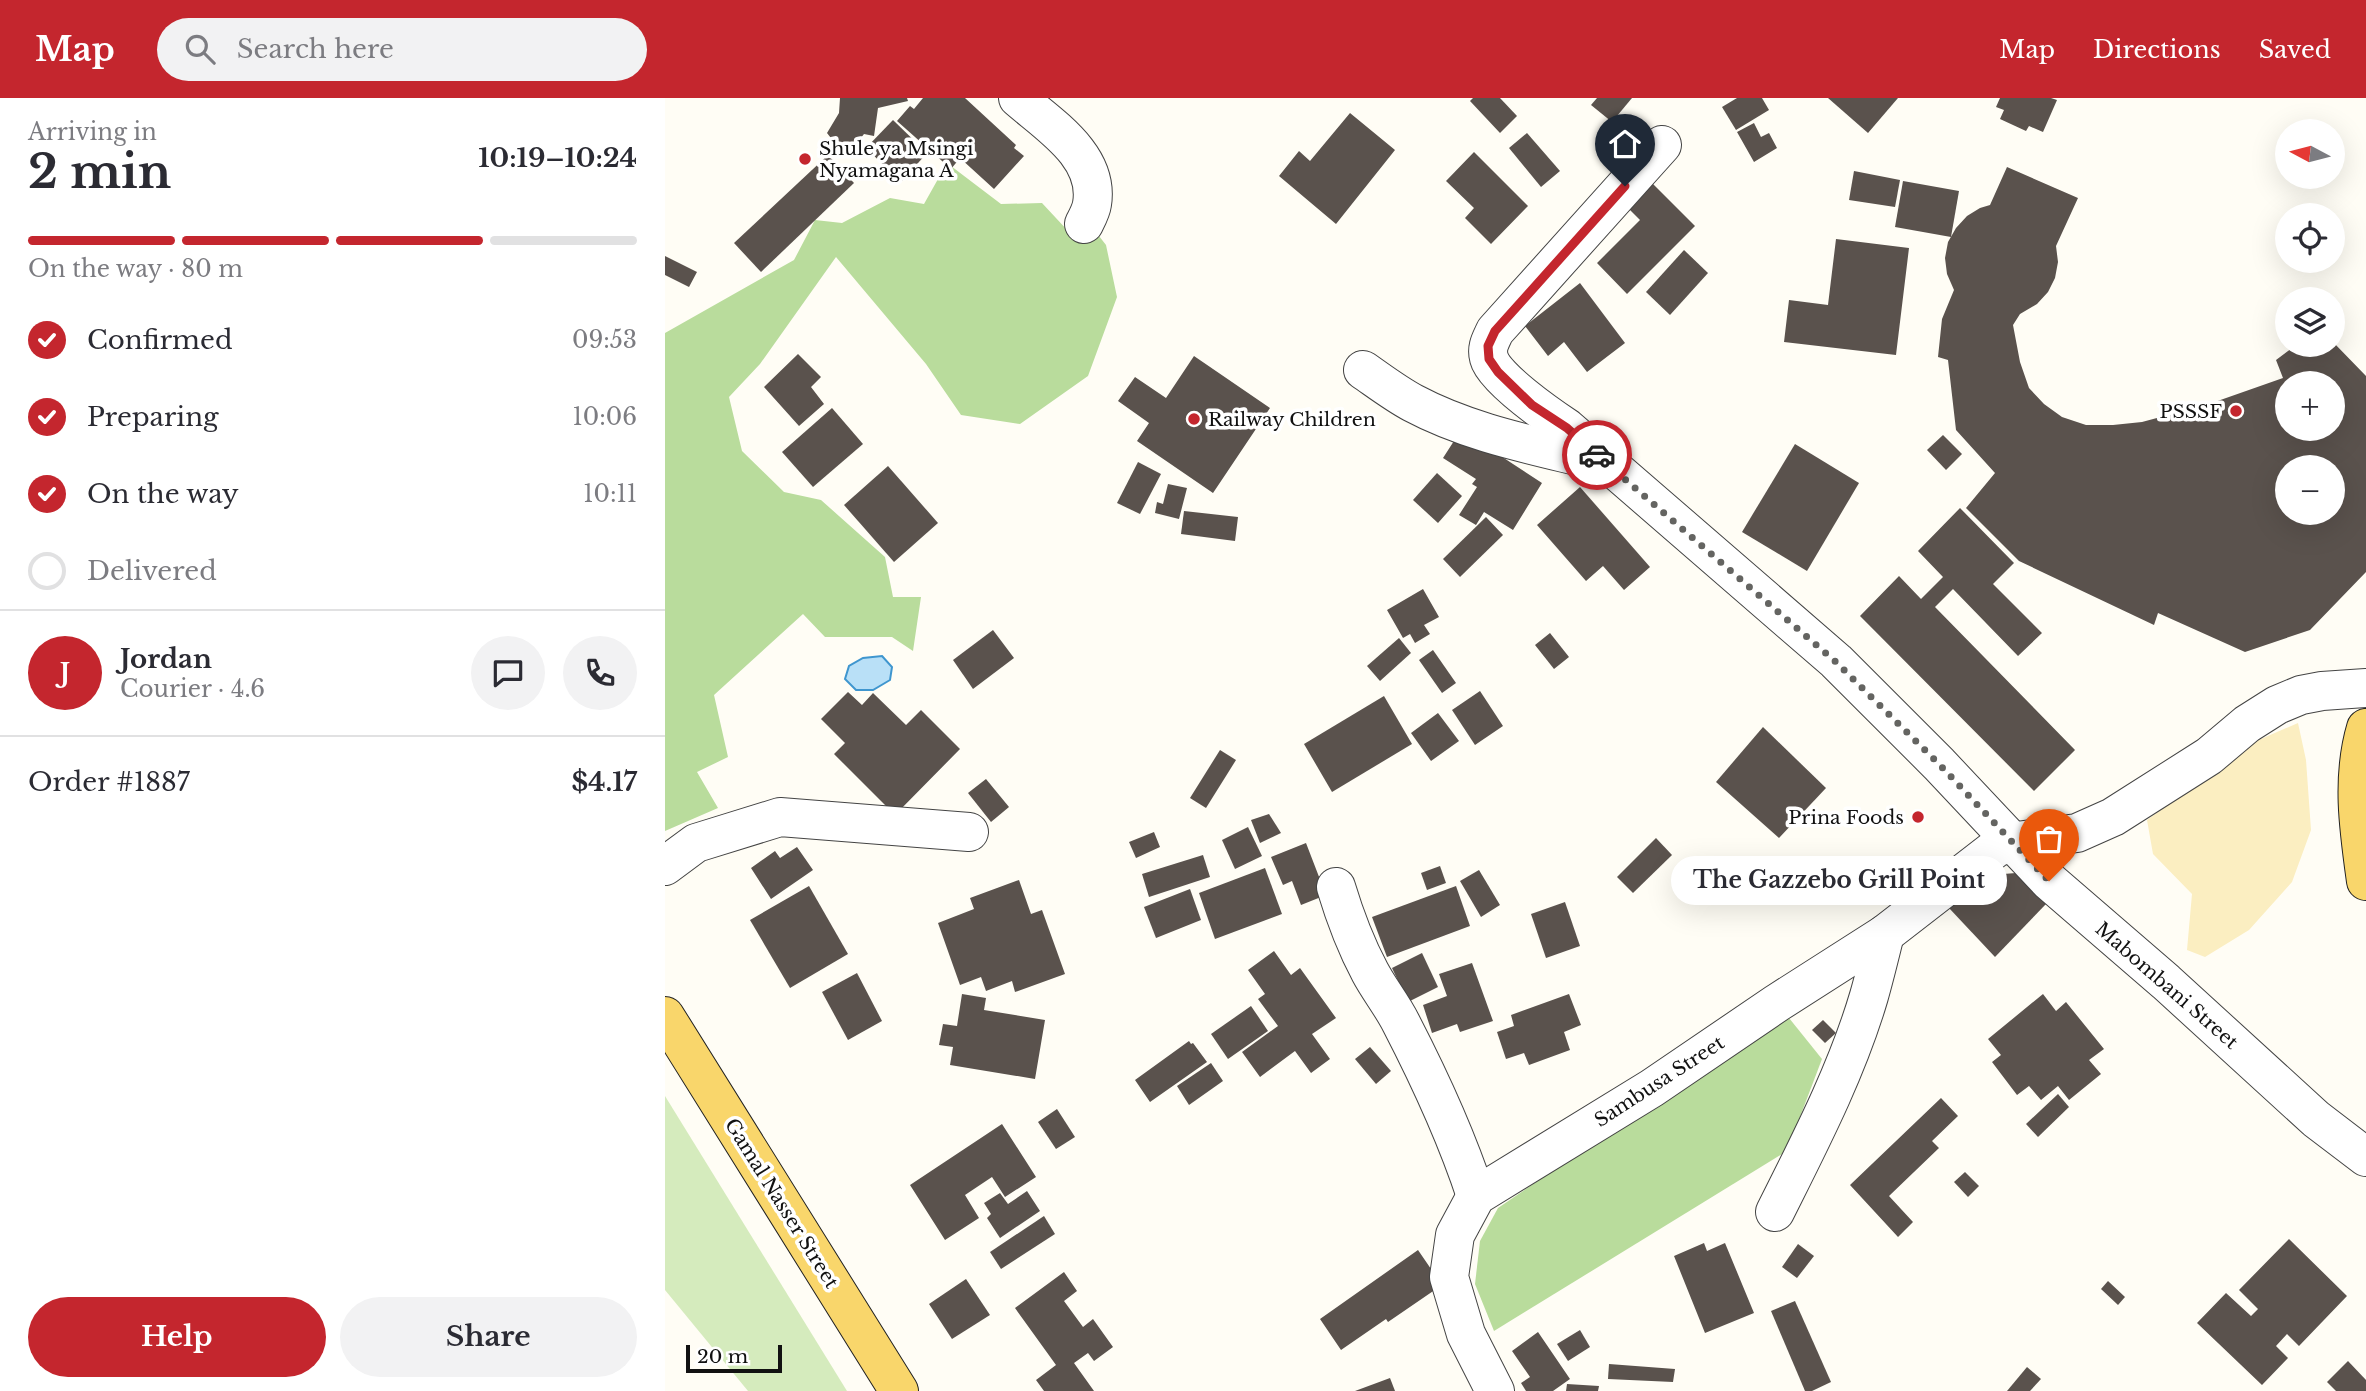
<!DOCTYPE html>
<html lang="en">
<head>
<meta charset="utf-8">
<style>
  body { margin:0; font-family:"Libre Baskerville",serif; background:#f2f2f3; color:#2b2b33; height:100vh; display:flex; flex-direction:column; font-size:26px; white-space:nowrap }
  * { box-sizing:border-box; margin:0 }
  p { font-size:23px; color:#7c7c81 }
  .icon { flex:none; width:38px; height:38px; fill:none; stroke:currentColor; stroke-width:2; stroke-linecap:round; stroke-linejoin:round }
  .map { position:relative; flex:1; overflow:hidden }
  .details { display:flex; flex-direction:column; background:#fff; width:665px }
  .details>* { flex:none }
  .needle { width:46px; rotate:277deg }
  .controls { position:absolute; left:1610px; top:21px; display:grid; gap:14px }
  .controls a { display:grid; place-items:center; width:70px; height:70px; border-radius:50%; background:#fff; box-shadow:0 7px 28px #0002; font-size:35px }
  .scale { position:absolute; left:21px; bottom:18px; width:96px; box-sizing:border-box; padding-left:7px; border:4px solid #111; border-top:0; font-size:19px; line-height:24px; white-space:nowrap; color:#111; -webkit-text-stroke:5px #fff; paint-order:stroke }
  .pin { position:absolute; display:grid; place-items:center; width:60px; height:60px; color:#fff; margin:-72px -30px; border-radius:50% 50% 50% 0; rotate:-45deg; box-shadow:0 0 7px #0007 }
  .pin .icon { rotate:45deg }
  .courier { position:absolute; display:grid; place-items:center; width:70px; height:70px; margin:-35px; border:5px solid #c4262e; border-radius:50%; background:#fff; color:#222; box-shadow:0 2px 9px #0007 }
  .bubble { position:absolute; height:49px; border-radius:24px; background:#fff; box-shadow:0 7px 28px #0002; font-size:23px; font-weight:800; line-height:49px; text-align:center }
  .overview em { font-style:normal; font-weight:800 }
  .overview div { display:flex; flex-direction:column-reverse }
  .overview { display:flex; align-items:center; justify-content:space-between; height:119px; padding:0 28px }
  h1 { font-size:46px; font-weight:800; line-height:52px }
  .bar { display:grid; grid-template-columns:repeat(4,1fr); gap:10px 7px; align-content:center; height:84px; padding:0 28px }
  .bar i { height:9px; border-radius:5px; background:#e1e1e2 }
  .bar .on { background:#c4262e }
  .bar p { grid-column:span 4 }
  .line { display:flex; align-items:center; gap:18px; padding:0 28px; border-top:2px solid #e1e1e2 }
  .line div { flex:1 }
  .round { display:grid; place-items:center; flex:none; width:74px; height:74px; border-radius:37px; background:#f2f2f3 }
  ol { padding:0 28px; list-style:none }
  li { display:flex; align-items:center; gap:21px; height:77px }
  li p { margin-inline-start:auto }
  li .icon { padding:7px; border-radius:50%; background:#c4262e; color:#fff; stroke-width:4 }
  li:last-child { color:#7c7c81 }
  li i { width:38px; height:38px; border:4px solid #e1e1e2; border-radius:50% }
  .action { display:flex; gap:14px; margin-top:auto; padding:14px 28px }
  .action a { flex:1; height:80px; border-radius:42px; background:#c4262e; color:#fff; font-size:28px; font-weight:800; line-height:80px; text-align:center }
  .action a+a { background:#f2f2f3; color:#2b2b33 }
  header { display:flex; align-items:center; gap:42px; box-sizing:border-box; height:98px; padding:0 35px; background:#c4262e; color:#fff }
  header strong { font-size:33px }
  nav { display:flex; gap:38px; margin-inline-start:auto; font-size:24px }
  .search { width:490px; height:63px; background:#f2f2f3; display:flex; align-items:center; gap:18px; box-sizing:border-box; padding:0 24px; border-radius:38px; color:#7c7c81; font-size:26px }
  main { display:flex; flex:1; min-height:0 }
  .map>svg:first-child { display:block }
  .green { fill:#d5ebbd }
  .forest { fill:#b9dc9c }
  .sand { fill:#fbeec1 }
  .water { fill:#b9e0f7; stroke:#3f96cf; stroke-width:2 }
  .building { fill:#5a524d; fill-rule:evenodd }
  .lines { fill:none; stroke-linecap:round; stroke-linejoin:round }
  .minor-casing { stroke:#444; stroke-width:40 }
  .major-casing { stroke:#222; stroke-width:40 }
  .minor { stroke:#fff; stroke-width:38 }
  .major { stroke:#f9d66b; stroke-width:38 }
  .done { stroke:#646461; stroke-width:7; stroke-dasharray:0 12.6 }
  .route { stroke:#c4262e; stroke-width:9 }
  .poi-dot { fill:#c4262e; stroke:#fff; stroke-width:2.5 }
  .labels { text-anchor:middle; stroke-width:7; stroke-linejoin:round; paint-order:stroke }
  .poi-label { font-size:19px; fill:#111; stroke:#fff; text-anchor:start }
  .street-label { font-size:19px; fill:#111; stroke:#fff }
</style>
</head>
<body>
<header>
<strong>Map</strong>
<div class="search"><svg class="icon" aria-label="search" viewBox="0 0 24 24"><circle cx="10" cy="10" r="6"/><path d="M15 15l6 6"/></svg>Search here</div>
<nav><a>Map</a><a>Directions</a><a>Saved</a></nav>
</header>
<main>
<section class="details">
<div class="overview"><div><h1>2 min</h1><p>Arriving in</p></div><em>10:19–10:24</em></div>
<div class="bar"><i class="on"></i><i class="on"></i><i class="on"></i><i></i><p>On the way · 80 m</p></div>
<ol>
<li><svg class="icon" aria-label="check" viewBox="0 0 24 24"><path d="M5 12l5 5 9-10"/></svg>Confirmed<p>09:53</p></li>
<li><svg class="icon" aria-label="check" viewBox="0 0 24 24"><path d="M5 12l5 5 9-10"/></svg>Preparing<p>10:06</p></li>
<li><svg class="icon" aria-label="check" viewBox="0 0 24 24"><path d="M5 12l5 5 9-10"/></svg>On the way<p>10:11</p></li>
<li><i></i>Delivered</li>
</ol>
<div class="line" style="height:126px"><b class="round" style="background:#c4262e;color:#fff">J</b><div><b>Jordan</b><p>Courier · 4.6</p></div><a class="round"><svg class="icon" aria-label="chat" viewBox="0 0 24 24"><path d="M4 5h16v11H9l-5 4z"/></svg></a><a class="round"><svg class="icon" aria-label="phone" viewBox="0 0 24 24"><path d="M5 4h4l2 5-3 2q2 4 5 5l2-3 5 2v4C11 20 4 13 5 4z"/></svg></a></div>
<div class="line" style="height:91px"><div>Order #1887</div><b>$4.17</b></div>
<div class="action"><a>Help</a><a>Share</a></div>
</section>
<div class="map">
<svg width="1701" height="1293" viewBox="0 0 1701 1293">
  <rect width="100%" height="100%" fill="#fffdf5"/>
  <polygon class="green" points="0,998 182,1293 83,1293 0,1192"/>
  <g class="forest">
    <polygon points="282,65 336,106 377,105 404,134 434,138 441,147 452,199 423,278 355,326 296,317 261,266 171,159 95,266 64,299 77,353 119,394 156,402 220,459 228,499 256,499 248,553 227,539 160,539 138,516 49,597 63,659 32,674 53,710 0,733 0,235 129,162 150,122 177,125 225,100 259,106"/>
    <polygon points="1120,915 1157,961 1122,1053 829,1233 810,1186 815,1143 833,1110"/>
  </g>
  <polygon class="sand" points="1633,625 1641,662 1646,732 1627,784 1584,832 1540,859 1522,852 1527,796 1488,756 1482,722 1589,644"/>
  <polygon class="water" points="217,558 227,569 225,582 208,592 191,592 180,581 184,568 198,560"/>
  <g class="building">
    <polygon points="175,0 242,0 243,3 213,10 209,38 199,36 181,59 162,35 174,15"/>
    <polygon points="258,0 300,0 351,47 349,50 359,58 329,91 295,60 286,71 232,23 245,8 249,11"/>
    <polygon points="808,0 835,0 852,18 835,35 805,3"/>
    <polygon points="932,0 967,0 947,24 926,7"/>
    <polygon points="1072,0 1097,0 1104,12 1071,32 1057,9"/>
    <polygon points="1163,0 1233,0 1203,35"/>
    <polygon points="1335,0 1386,0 1392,2 1378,34 1364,28 1361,33 1335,21 1339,12 1331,9"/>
    <polygon points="685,15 730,52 671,126 614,78 634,53 645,63"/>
    <polygon points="228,22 262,55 236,84 201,50"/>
    <polygon points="1089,25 1096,39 1104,35 1112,50 1089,64 1072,34"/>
    <polygon points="862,35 895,73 876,89 844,50"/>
    <polygon points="809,54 863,108 826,146 800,120 809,110 781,83"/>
    <polygon points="163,57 189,85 96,174 69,145"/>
    <path d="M1342,69L1413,100L1391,148L1393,164L1390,180L1383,194L1372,206L1355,216L1348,227L1355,264L1364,290L1379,306L1397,319L1421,327H1448L1477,324L1544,306L1618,280L1611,262L1631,247H1668V244L1701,278V474L1645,532L1580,554L1493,515L1489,527L1354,463L1301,410L1330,375L1291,332L1283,262L1273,259L1277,221L1289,192L1282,176L1280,160L1283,144L1291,130L1302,118L1315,110L1325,107ZM1622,285H1668V331H1622ZM1622,369H1668V415H1622Z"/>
    <polygon points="1189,73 1235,82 1230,109 1184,102"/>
    <polygon points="983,81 1030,128 962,196 932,165 975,122 959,106"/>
    <polygon points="1238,83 1294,93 1286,139 1230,129"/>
    <polygon points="1171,141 1244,150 1231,257 1119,244 1124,202 1163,207"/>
    <polygon points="1019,152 1043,175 1005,217 981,194"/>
    <polygon points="0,158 32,174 24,189 0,177"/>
    <polygon points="915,185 960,245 922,274 899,244 883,258 860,228"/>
    <polygon points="133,256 156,279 146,289 159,306 134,328 99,289"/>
    <polygon points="529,258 605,310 548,395 472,343 484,325 453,303 470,279 501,300"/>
    <polygon points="167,310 198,346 148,389 117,354"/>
    <polygon points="796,332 877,385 848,432 819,414 811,427 794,417 812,389 807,386 811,381 778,360"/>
    <polygon points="1278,337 1297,356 1281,372 1262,352"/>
    <polygon points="1130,346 1194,385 1142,473 1077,434"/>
    <polygon points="473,364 496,376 475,416 452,405"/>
    <polygon points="223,368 273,425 229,464 179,407"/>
    <polygon points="772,375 797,398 773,425 748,402"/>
    <polygon points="503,386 522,390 514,421 490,415 492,404 498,406"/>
    <polygon points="915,389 985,469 959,492 938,468 921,483 872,427"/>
    <polygon points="1295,410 1349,465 1328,486 1377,535 1353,558 1288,491 1270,509 1410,652 1369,693 1195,518 1234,478 1256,501 1278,479 1253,453"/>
    <polygon points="519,413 573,419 570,443 516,436"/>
    <polygon points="821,419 838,437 795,479 778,461"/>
    <polygon points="758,491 774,519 759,527 765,536 750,545 745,536 738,540 722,512"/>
    <polygon points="328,532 349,560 308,591 288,562"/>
    <polygon points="885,535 904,559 889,571 870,547"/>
    <polygon points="734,540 746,555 715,583 702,568"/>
    <polygon points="768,552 791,585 777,595 754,562"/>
    <polygon points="815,593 838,628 810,647 787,612"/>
    <polygon points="183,594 197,607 208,595 241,627 256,612 295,651 230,717 169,656 180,645 156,621"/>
    <polygon points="719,598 747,646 667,694 639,646"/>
    <polygon points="773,615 794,643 766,663 746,635"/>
    <polygon points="1098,629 1161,690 1114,740 1051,684"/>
    <polygon points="555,652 571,662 541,710 525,700"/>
    <polygon points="321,681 344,709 326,724 303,695"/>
    <polygon points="604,716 616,735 595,745 586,722"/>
    <polygon points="583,729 597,758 570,771 557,742"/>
    <polygon points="489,734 495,749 471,760 464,744"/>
    <polygon points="991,740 1007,757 968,795 952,779"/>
    <polygon points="641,745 661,797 636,807 627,783 618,787 606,759"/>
    <polygon points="132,749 148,772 106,801 86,770 110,753 115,760"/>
    <polygon points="538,757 545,779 484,799 477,776"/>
    <polygon points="775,768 781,785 762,792 756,775"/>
    <polygon points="600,770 617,816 550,841 534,795"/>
    <polygon points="814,772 835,807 816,819 795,783"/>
    <polygon points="1351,775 1381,806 1330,859 1284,810 1326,777"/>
    <polygon points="354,782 366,816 377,812 400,876 350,894 347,883 321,893 316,879 295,887 273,825 309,811 305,800"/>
    <polygon points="144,788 183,856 125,890 85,822"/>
    <polygon points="791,788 805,828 722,859 707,819"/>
    <polygon points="525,791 536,822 491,840 479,809"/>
    <polygon points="900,804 915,848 881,860 866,816"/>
    <polygon points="609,853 626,877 635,870 671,920 647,936 665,961 646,975 630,953 595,979 577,954 613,928 593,901 600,896 583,872"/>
    <polygon points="757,855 773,889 743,904 727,870"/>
    <polygon points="807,865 828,923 795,934 792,926 767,935 758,907 782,898 774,876"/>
    <polygon points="192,875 217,923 183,942 157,894"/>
    <polygon points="297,896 321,900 319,912 380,922 370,981 285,967 288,949 274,947 278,926 292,928"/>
    <polygon points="904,896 916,927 899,934 905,952 864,967 859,955 841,961 832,934 849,928 846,917"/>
    <polygon points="1378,896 1391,913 1401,904 1439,951 1424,962 1436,976 1404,1002 1393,988 1376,1002 1364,988 1352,997 1327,964 1336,957 1323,941"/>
    <polygon points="586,908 603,933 563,961 546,936"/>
    <polygon points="1158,922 1171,935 1160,945 1147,932"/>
    <polygon points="524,943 526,946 528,945 542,964 485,1004 470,982"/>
    <polygon points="705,949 726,973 711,986 690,961"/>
    <polygon points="546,965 558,983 524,1007 512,988"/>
    <polygon points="1393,996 1404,1009 1373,1039 1361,1026"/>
    <polygon points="1276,1000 1293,1018 1267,1043 1274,1050 1224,1098 1248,1124 1233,1139 1185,1087"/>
    <polygon points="392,1011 410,1039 391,1051 373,1024"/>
    <polygon points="337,1026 371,1079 340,1099 327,1079 300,1097 314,1120 280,1142 245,1087"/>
    <polygon points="1300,1074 1314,1088 1303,1099 1289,1084"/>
    <polygon points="362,1093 375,1113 335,1140 322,1120 326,1116 319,1105 335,1095 343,1106"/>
    <polygon points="379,1118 390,1136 336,1171 325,1154"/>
    <polygon points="1624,1141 1682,1198 1634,1248 1622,1236 1611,1248 1623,1260 1597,1287 1532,1225 1561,1195 1586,1218 1593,1211 1574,1192"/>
    <polygon points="1039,1145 1042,1153 1060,1145 1089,1215 1040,1235 1009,1158"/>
    <polygon points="1133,1146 1149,1158 1132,1180 1117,1169"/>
    <polygon points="753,1152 777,1187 723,1224 721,1221 676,1252 655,1221"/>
    <polygon points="399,1174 412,1193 399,1203 418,1229 428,1221 448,1249 429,1263 423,1255 409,1265 429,1293 379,1293 371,1282 391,1267 350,1210"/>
    <polygon points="301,1181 325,1217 287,1241 264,1206"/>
    <polygon points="1443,1183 1460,1199 1453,1207 1436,1191"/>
    <polygon points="1130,1203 1166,1284 1147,1293 1140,1293 1106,1213"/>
    <polygon points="915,1232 925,1249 903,1263 892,1246"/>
    <polygon points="873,1234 905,1281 888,1293 861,1293 856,1285 865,1279 847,1253"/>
    <polygon points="1683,1263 1701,1282 1701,1293 1671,1293 1662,1284"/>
    <polygon points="944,1266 1010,1271 1008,1284 943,1281"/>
    <polygon points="1362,1269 1376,1281 1365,1293 1342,1293"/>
    <polygon points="725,1280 730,1293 690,1293"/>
    <polygon points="902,1286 934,1288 933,1293 901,1293"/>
  </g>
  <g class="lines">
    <defs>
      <g id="minor">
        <path d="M353,0C384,27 435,58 427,106C426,113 422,120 419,126"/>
        <path d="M997,47L830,233C826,242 821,249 824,260C829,280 884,318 902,330L1171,563L1274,666L1384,783L1501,884L1651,1021L1701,1059"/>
        <path d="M698,272C714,283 731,296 748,305C806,336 873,348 936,364"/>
        <polyline points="0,768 31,745 115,719 304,734"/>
        <path d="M671,789C680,819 690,846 705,874C714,891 727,907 736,925C765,981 791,1037 811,1098"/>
        <path d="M1110,1114C1145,1044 1182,973 1204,898C1210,877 1215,856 1220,836"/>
        <polyline points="830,1293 801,1236 784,1179 790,1137 811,1098 987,990 1112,905 1220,836 1331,750 1345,744 1412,735 1448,719 1544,658 1582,626 1612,607 1636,597 1657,593 1701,590"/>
      </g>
      <g id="major">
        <path d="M1701,630C1686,680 1694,733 1701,783"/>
        <polyline points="0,918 234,1293"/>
      </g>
    </defs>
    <use href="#minor" class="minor-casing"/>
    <use href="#major" class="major-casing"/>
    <use href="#minor" class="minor"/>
    <use href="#major" class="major"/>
  </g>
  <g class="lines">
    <polyline class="done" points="932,357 1171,564 1274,666 1384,783"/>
    <polyline class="route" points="932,357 902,330 867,307 833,274 824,261 823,248 830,233 960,88"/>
  </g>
  <g class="poi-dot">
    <circle cx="140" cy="61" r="7"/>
    <circle cx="1571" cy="313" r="7"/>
    <circle cx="529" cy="321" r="7"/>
    <circle cx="1253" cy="719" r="7"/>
  </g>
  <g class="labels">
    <g class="poi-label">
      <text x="154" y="57">Shule ya Msingi<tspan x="154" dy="22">Nyamagana A</tspan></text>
      <text x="1557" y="320" text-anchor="end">PSSSF</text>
      <text x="543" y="328">Railway Children</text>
      <text x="1239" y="726" text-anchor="end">Prina Foods</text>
    </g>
    <g class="street-label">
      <text transform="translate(1502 887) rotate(41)" y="7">Mabombani Street</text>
      <text transform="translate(994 983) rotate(-33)" y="7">Sambusa Street</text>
      <text transform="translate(117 1105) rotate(58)" y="7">Gamal Nasser Street</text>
    </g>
  </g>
</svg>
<div class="controls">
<a><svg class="needle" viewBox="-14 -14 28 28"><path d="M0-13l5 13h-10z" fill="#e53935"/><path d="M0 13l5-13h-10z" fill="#7c7c81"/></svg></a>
<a><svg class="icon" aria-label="locate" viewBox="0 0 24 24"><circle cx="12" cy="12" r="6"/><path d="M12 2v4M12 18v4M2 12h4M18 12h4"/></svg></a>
<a><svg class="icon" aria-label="layers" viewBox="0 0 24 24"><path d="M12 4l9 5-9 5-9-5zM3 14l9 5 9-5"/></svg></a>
<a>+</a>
<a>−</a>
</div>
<div class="scale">20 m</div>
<div class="pin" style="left:1384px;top:783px;background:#ea580c"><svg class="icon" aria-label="bag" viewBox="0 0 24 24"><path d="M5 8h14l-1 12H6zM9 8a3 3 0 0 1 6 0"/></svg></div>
<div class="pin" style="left:960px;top:88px;background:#1f2937"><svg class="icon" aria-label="home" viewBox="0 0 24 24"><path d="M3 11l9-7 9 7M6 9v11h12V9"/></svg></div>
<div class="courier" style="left:932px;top:357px"><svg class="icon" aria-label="car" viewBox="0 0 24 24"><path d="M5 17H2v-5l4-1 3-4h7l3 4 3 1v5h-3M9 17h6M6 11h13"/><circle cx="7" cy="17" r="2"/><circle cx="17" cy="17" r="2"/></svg></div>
<div class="bubble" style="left:1006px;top:758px;width:336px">The Gazzebo Grill Point</div>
</div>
</main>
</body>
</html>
